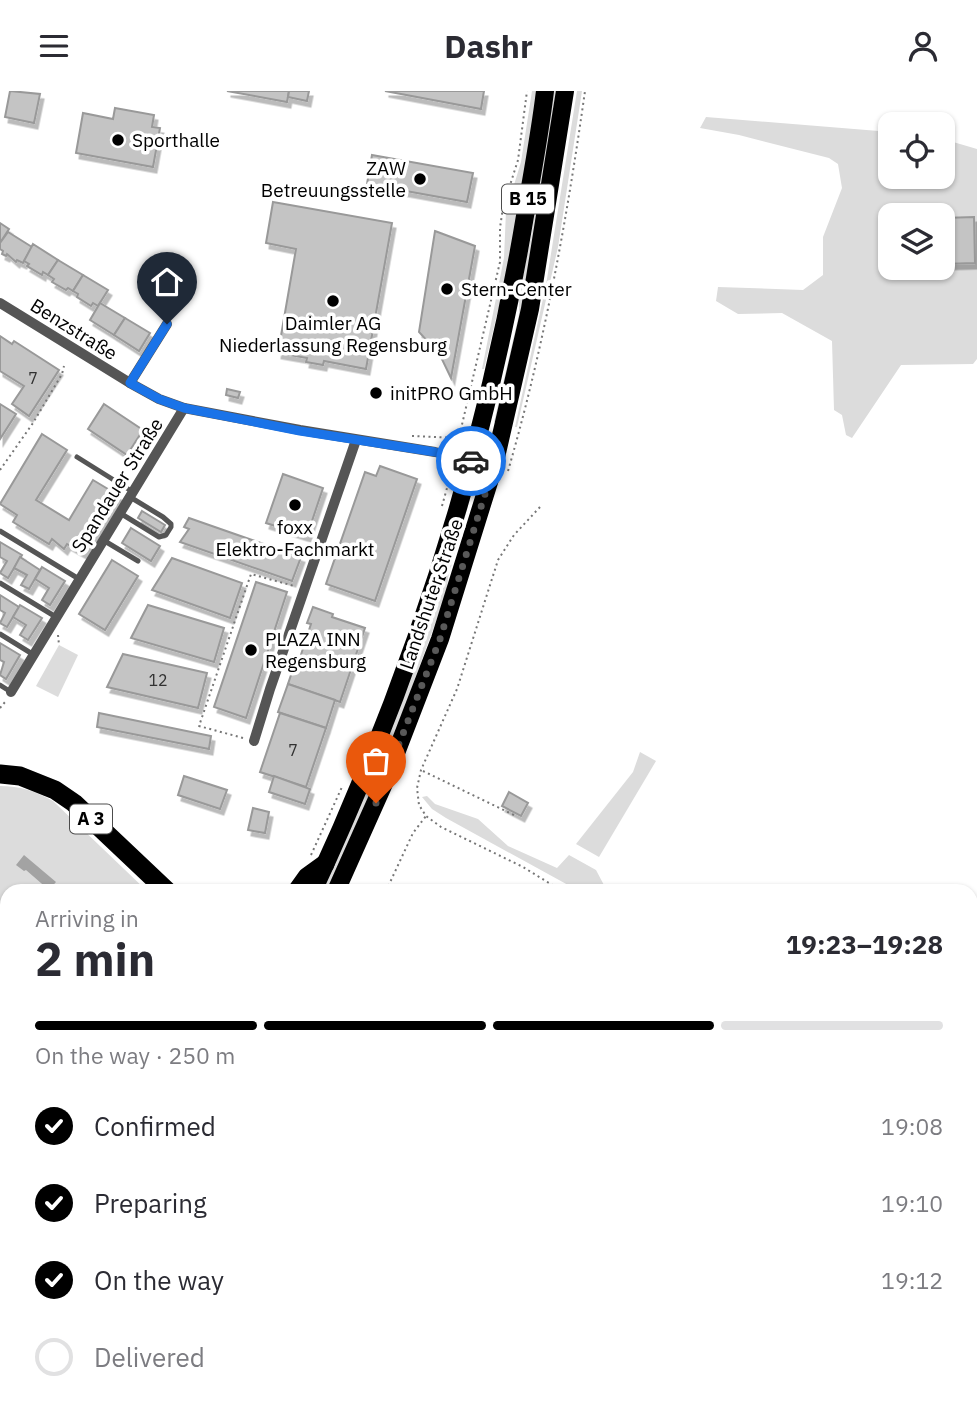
<!DOCTYPE html>
<html lang="en">
<head>
<meta charset="utf-8">
<style>
  body { margin:0; font-family:"IBM Plex Sans",sans-serif; background:#f7f7f7; color:#2b2b33; height:100vh; display:flex; flex-direction:column; font-size:26px; white-space:nowrap }
  * { box-sizing:border-box; margin:0 }
  p { font-size:23px; color:#7c7c81 }
  .icon { flex:none; width:38px; height:38px; fill:none; stroke:currentColor; stroke-width:2; stroke-linecap:round; stroke-linejoin:round }
  .map { position:relative; flex:1; overflow:hidden }
  .sheet { position:absolute; left:0px; top:793px; width:978px; height:527px; display:flex; flex-direction:column; background:#fff; border-radius:21px 21px 0 0; box-shadow:0 2px 5px #0004 }
  .sheet>* { flex:none }
  .controls { position:absolute; left:878px; top:21px; display:grid; gap:14px }
  .controls a { display:grid; place-items:center; width:77px; height:77px; border-radius:14px; background:#fff; box-shadow:0 2px 5px #0004; font-size:35px }
  .pin { position:absolute; display:grid; place-items:center; width:60px; height:60px; color:#fff; margin:-72px -30px; border-radius:50% 50% 50% 0; rotate:-45deg; box-shadow:0 0 7px #0007 }
  .pin .icon { rotate:45deg }
  .courier { position:absolute; display:grid; place-items:center; width:70px; height:70px; margin:-35px; border:5px solid #1a73e8; border-radius:50%; background:#fff; color:#222; box-shadow:0 2px 9px #0007 }
  .summary em { font-style:normal; font-weight:700 }
  .summary div { display:flex; flex-direction:column-reverse }
  .summary { display:flex; align-items:center; justify-content:space-between; height:119px; padding:0 35px }
  h1 { font-size:46px; font-weight:700; line-height:52px }
  .bar { display:grid; grid-template-columns:repeat(4,1fr); gap:10px 7px; align-content:center; height:84px; padding:0 35px }
  .bar i { height:9px; border-radius:5px; background:#e1e1e2 }
  .bar .on { background:#000 }
  .bar p { grid-column:span 4 }
  ol { padding:0 35px; list-style:none }
  li { display:flex; align-items:center; gap:21px; height:77px }
  li p { margin-inline-start:auto }
  li .icon { padding:7px; border-radius:50%; background:#000; color:#fff; stroke-width:4 }
  li:last-child { color:#7c7c81 }
  li i { width:38px; height:38px; border:4px solid #e1e1e2; border-radius:50% }
  header { display:flex; justify-content:space-between; align-items:center; height:91px; padding:0 35px; background:#fff; font-size:32px; font-weight:700 }
  .map>svg:first-child { display:block }
  .green { fill:#dcdcdc; fill-rule:evenodd }
  .water { fill:#a3a3a3 }
  .building { fill:#c4c4c4; stroke:#999; stroke-width:2; filter:url(#shadow) }
  .lines { fill:none; stroke-linecap:round; stroke-linejoin:round }
  .path { stroke:#777; stroke-width:2; stroke-dasharray:2 3.5; stroke-linecap:butt }
  .lane { stroke:#555; stroke-width:5 }
  .street { stroke:#555; stroke-width:10 }
  .secondary { stroke:#222; stroke-width:14 }
  .primary { stroke:#000; stroke-width:18 }
  .highway { stroke:#000; stroke-width:19 }
  .rail { stroke:#000; stroke-width:3.5; stroke-dasharray:10 3.5 2 3.5; stroke-linecap:butt }
  .done { stroke:#595959; stroke-width:7; stroke-dasharray:0 12.6 }
  .route { stroke:#1a73e8; stroke-width:9 }
  .poi-dot { fill:#000; stroke:#fff; stroke-width:2.5 }
  .labels { text-anchor:middle; stroke-width:7; stroke-linejoin:round; paint-order:stroke }
  .number-label { font-size:16px; fill:#313131 }
  .shield { fill:#fff; stroke:#4c4c4c; stroke-width:2 }
  .shield-label { font-size:18px; font-weight:bold; fill:#000 }
  .poi-label { font-size:19px; fill:#000; stroke:#fff; text-anchor:start }
  .street-label { font-size:19px; fill:#000; stroke:#fff }
</style>
</head>
<body>
<header><svg class="icon" aria-label="menu" viewBox="0 0 24 24"><path d="M4 6h16M4 12h16M4 18h16"/></svg>Dashr<svg class="icon" aria-label="person" viewBox="0 0 24 24"><circle cx="12" cy="8" r="4"/><path d="M4 21q1-7 8-7t8 7"/></svg></header>
<div class="map">
<svg width="977" height="1319" viewBox="0 0 977 1319">
  <defs>
    <filter id="shadow"><feDropShadow dx="3.5" dy="5.5" stdDeviation="0" flood-color="#0004"/></filter>
  </defs>
  <rect width="100%" height="100%" fill="#fff"/>
  <g class="green">
    <polygon points="532,0 540,0 502,211 498,219 484,278 482,278 504,167 506,120 521,71"/>
    <polygon points="552,0 560,0 539,136 498,331 494,331 519,223 519,203 531,146"/>
    <polygon points="577,0 582,0 558,156 517,336 515,336 546,194"/>
    <path d="M706,26L891,41V86H943V48L977,58V268L973,273L901,274L852,347L846,344L842,324L834,319L832,250L782,222L738,223L716,210L718,196L803,199L823,184V146L842,97L838,73L829,67L739,44L700,37ZM891,124H943V177H891Z"/>
    <polygon points="469,408 470,408 448,487 447,500 385,670 328,800 320,800 401,614"/>
    <polygon points="59,554 78,564 58,606 36,595"/>
    <polygon points="640,661 656,670 599,766 576,753 633,681"/>
    <path d="M0,695C20,695 35,700 53,710L147,800H7V897L0,890Z"/>
    <polygon points="427,705 435,713 478,728 508,755 557,777 569,764 596,779 605,796 604,800 579,800 446,727 432,718 422,706"/>
    <polygon points="0,987 7,994 7,1203 0,1203"/>
    <polygon points="0,1265 7,1272 7,1312 40,1313 42,1319 0,1319"/>
  </g>
  <polygon class="water" points="24,764 56,791 49,799 26,779 24,780 16,774"/>
  <g class="building">
    <polygon points="10,0 40,3 34,32 5,26"/>
    <polygon points="227,0 289,0 287,11"/>
    <polygon points="289,0 309,0 307,10 288,6"/>
    <polygon points="385,0 484,0 481,18"/>
    <polygon points="115,17 154,24 152,36 160,37 153,76 76,62 83,22 113,28"/>
    <polygon points="372,64 473,82 467,111 367,93"/>
    <polygon points="273,111 392,132 366,278 324,270 323,274 306,271 307,267 278,262 296,158 266,152"/>
    <polygon points="974,126 975,172 943,173 943,127"/>
    <polygon points="0,132 9,138 0,152"/>
    <polygon points="435,140 475,155 451,287 440,264 419,241"/>
    <polygon points="8,141 32,156 23,172 17,169 16,171 7,163 6,165 2,163 3,160 0,158 0,152"/>
    <polygon points="33,153 58,169 48,184 43,181 42,184 27,175 29,173 24,170"/>
    <polygon points="58,169 83,184 73,200 68,197 66,199 52,191 54,188 48,184"/>
    <polygon points="83,184 108,199 98,215 93,212 91,215 77,206 78,203 73,200"/>
    <polygon points="100,212 125,227 114,244 90,229"/>
    <polygon points="125,227 150,242 139,260 114,244"/>
    <polygon points="0,245 12,253 14,250 59,279 29,325 12,313 24,295 0,280"/>
    <polygon points="227,298 240,301 238,307 226,304"/>
    <polygon points="0,313 16,323 0,348"/>
    <polygon points="104,313 143,339 127,364 88,338"/>
    <polygon points="42,343 67,359 36,409 69,429 93,389 118,404 83,462 67,453 64,458 52,448 49,453 13,431 17,424 0,413"/>
    <polygon points="380,375 417,388 375,510 326,493 365,381 376,385"/>
    <polygon points="283,383 323,397 307,445 266,432"/>
    <polygon points="142,420 165,434 161,441 138,427"/>
    <polygon points="189,427 301,466 292,490 180,451 189,438 184,436"/>
    <polygon points="131,437 160,455 151,470 122,452"/>
    <polygon points="0,451 22,464 8,487 0,482 7,470 0,466"/>
    <polygon points="20,466 40,479 29,498 21,494 27,484 14,477"/>
    <polygon points="172,467 242,492 230,527 152,499"/>
    <polygon points="112,469 138,485 105,539 79,523"/>
    <polygon points="42,476 65,490 50,514 42,509 49,497 35,488"/>
    <polygon points="256,491 287,501 246,627 214,616"/>
    <polygon points="0,504 19,516 7,536 0,532 5,522 0,519"/>
    <polygon points="20,514 42,527 28,549 20,544 26,534 13,526"/>
    <polygon points="148,514 224,537 214,571 131,547"/>
    <polygon points="313,516 333,523 332,526 365,537 340,611 288,593 292,581 295,582 311,533 307,532"/>
    <polygon points="0,552 20,564 6,588 0,584 4,571 0,569"/>
    <polygon points="123,563 207,582 198,617 107,596"/>
    <polygon points="288,593 335,609 326,637 278,621"/>
    <polygon points="99,622 211,645 209,658 97,636"/>
    <polygon points="280,622 326,637 306,696 260,681"/>
    <polygon points="184,685 227,699 220,718 178,704"/>
    <polygon points="274,685 310,698 305,713 269,701"/>
    <polygon points="509,701 528,712 521,725 502,715"/>
    <polygon points="253,717 269,721 265,742 248,739"/>
  </g>
  <g class="lines">
    <g class="path">
      <polyline points="412,345 459,347"/>
      <polyline points="457,355 500,171 500,137 503,116 518,69 527,0"/>
      <polyline points="0,379 33,332 62,283 64,275"/>
      <path d="M508,380C544,256 567,128 585,0"/>
      <polyline points="449,392 450,377"/>
      <polyline points="442,415 447,397"/>
      <polyline points="540,416 514,444 498,469 457,598 421,679 417,697 419,714 426,725 441,736 523,776 562,800"/>
      <polyline points="58,544 59,554"/>
      <polyline points="0,617 5,611"/>
      <polyline points="243,647 199,635 251,483 294,495"/>
      <polyline points="423,680 516,725"/>
      <polyline points="311,764 342,696"/>
      <polyline points="386,800 413,742 426,725"/>
      <polyline points="303,1312 308,1319"/>
      <polyline points="332,1312 339,1319"/>
      <polyline points="475,1312 481,1319"/>
      <polyline points="97,1319 97,1312"/>
      <polyline points="171,1319 174,1312"/>
    </g>
    <g class="lane">
      <polyline points="77,366 133,401"/>
      <polyline points="120,422 159,446 166,444 171,436 171,433 163,426 130,406"/>
      <polyline points="0,440 79,488"/>
      <polyline points="103,449 138,470"/>
      <polyline points="0,492 56,526"/>
      <polyline points="0,543 34,564"/>
      <polyline points="0,594 11,601"/>
    </g>
    <g class="street">
      <polyline points="0,212 130,292 159,308 184,317 300,339 435,361 494,375"/>
      <polyline points="130,292 167,233"/>
      <polyline points="11,601 184,317"/>
      <polyline points="254,650 270,598 356,349"/>
    </g>
    <g class="secondary">
      <polyline points="0,1250 7,1258"/>
      <polyline points="50,1312 54,1319"/>
      <polyline points="81,1319 82,1312"/>
    </g>
    <g class="primary">
      <path d="M313,800C413,585 486,359 525,125C532,84 540,42 545,0"/>
      <polyline points="336,800 386,688 440,548 494,375 530,218 565,0"/>
      <polyline points="0,1225 7,1228"/>
      <polyline points="0,1242 7,1244"/>
    </g>
    <g class="highway">
      <polyline points="0,683 20,685 55,699 74,712 167,800"/>
      <polyline points="297,800 307,786 325,773"/>
      <polyline points="0,910 7,918"/>
      <polyline points="0,956 7,963"/>
      <polyline points="366,1312 372,1319"/>
      <polyline points="397,1312 403,1319"/>
    </g>
    <g class="rail">
      <polyline points="971,1233 977,1221"/>
      <polyline points="971,1252 977,1240"/>
      <polyline points="971,1299 977,1287"/>
      <polyline points="931,1319 934,1312"/>
      <polyline points="962,1319 965,1312"/>
    </g>
  </g>
  <g class="lines">
    <polyline class="done" points="376,712 440,548 494,374 471,370"/>
    <polyline class="route" points="167,233 130,292 159,308 184,317 300,340 435,361 471,370"/>
  </g>
  <g class="poi-dot">
    <circle cx="118" cy="49" r="7"/>
    <circle cx="420" cy="88" r="7"/>
    <circle cx="447" cy="198" r="7"/>
    <circle cx="333" cy="210" r="7"/>
    <circle cx="376" cy="302" r="7"/>
    <circle cx="295" cy="414" r="7"/>
    <circle cx="251" cy="559" r="7"/>
  </g>
  <g class="labels">
    <g class="number-label">
      <text x="33" y="293">7</text>
      <text x="158" y="595">12</text>
      <text x="293" y="665">7</text>
    </g>
    <g class="shield">
      <rect x="502" y="93.5" width="52" height="29" rx="5"/>
      <rect x="70" y="713.5" width="42" height="29" rx="5"/>
    </g>
    <g class="shield-label">
      <text x="528" y="114">B 15</text>
      <text x="91" y="734">A 3</text>
    </g>
    <g class="poi-label">
      <text x="132" y="56">Sporthalle</text>
      <text x="406" y="84" text-anchor="end">ZAW<tspan x="406" dy="22">Betreuungsstelle</tspan></text>
      <text x="461" y="205">Stern-Center</text>
      <text x="333" y="239" text-anchor="middle">Daimler AG<tspan x="333" dy="22">Niederlassung Regensburg</tspan></text>
      <text x="390" y="309">initPRO GmbH</text>
      <text x="295" y="443" text-anchor="middle">foxx<tspan x="295" dy="22">Elektro-Fachmarkt</tspan></text>
      <text x="265" y="555">PLAZA INN<tspan x="265" dy="22">Regensburg</tspan></text>
    </g>
    <g class="street-label">
      <text transform="translate(74 238) rotate(32)" y="7">Benzstraße</text>
      <text transform="translate(117 394) rotate(-58)" y="7">Spandauer Straße</text>
      <text transform="translate(431 503) rotate(-71)" y="7">Landshuter Straße</text>
    </g>
  </g>
</svg>
<div class="controls">
<a><svg class="icon" aria-label="locate" viewBox="0 0 24 24"><circle cx="12" cy="12" r="6"/><path d="M12 2v4M12 18v4M2 12h4M18 12h4"/></svg></a>
<a><svg class="icon" aria-label="layers" viewBox="0 0 24 24"><path d="M12 4l9 5-9 5-9-5zM3 14l9 5 9-5"/></svg></a>
</div>
<div class="pin" style="left:376px;top:712px;background:#ea580c"><svg class="icon" aria-label="bag" viewBox="0 0 24 24"><path d="M5 8h14l-1 12H6zM9 8a3 3 0 0 1 6 0"/></svg></div>
<div class="pin" style="left:167px;top:233px;background:#1f2937"><svg class="icon" aria-label="home" viewBox="0 0 24 24"><path d="M3 11l9-7 9 7M6 9v11h12V9"/></svg></div>
<div class="courier" style="left:471px;top:370px"><svg class="icon" aria-label="car" viewBox="0 0 24 24"><path d="M5 17H2v-5l4-1 3-4h7l3 4 3 1v5h-3M9 17h6M6 11h13"/><circle cx="7" cy="17" r="2"/><circle cx="17" cy="17" r="2"/></svg></div>
<section class="sheet">
<div class="summary"><div><h1>2 min</h1><p>Arriving in</p></div><em>19:23–19:28</em></div>
<div class="bar"><i class="on"></i><i class="on"></i><i class="on"></i><i></i><p>On the way · 250 m</p></div>
<ol>
<li><svg class="icon" aria-label="check" viewBox="0 0 24 24"><path d="M5 12l5 5 9-10"/></svg>Confirmed<p>19:08</p></li>
<li><svg class="icon" aria-label="check" viewBox="0 0 24 24"><path d="M5 12l5 5 9-10"/></svg>Preparing<p>19:10</p></li>
<li><svg class="icon" aria-label="check" viewBox="0 0 24 24"><path d="M5 12l5 5 9-10"/></svg>On the way<p>19:12</p></li>
<li><i></i>Delivered</li>
</ol>
</section>
</div>
</body>
</html>
